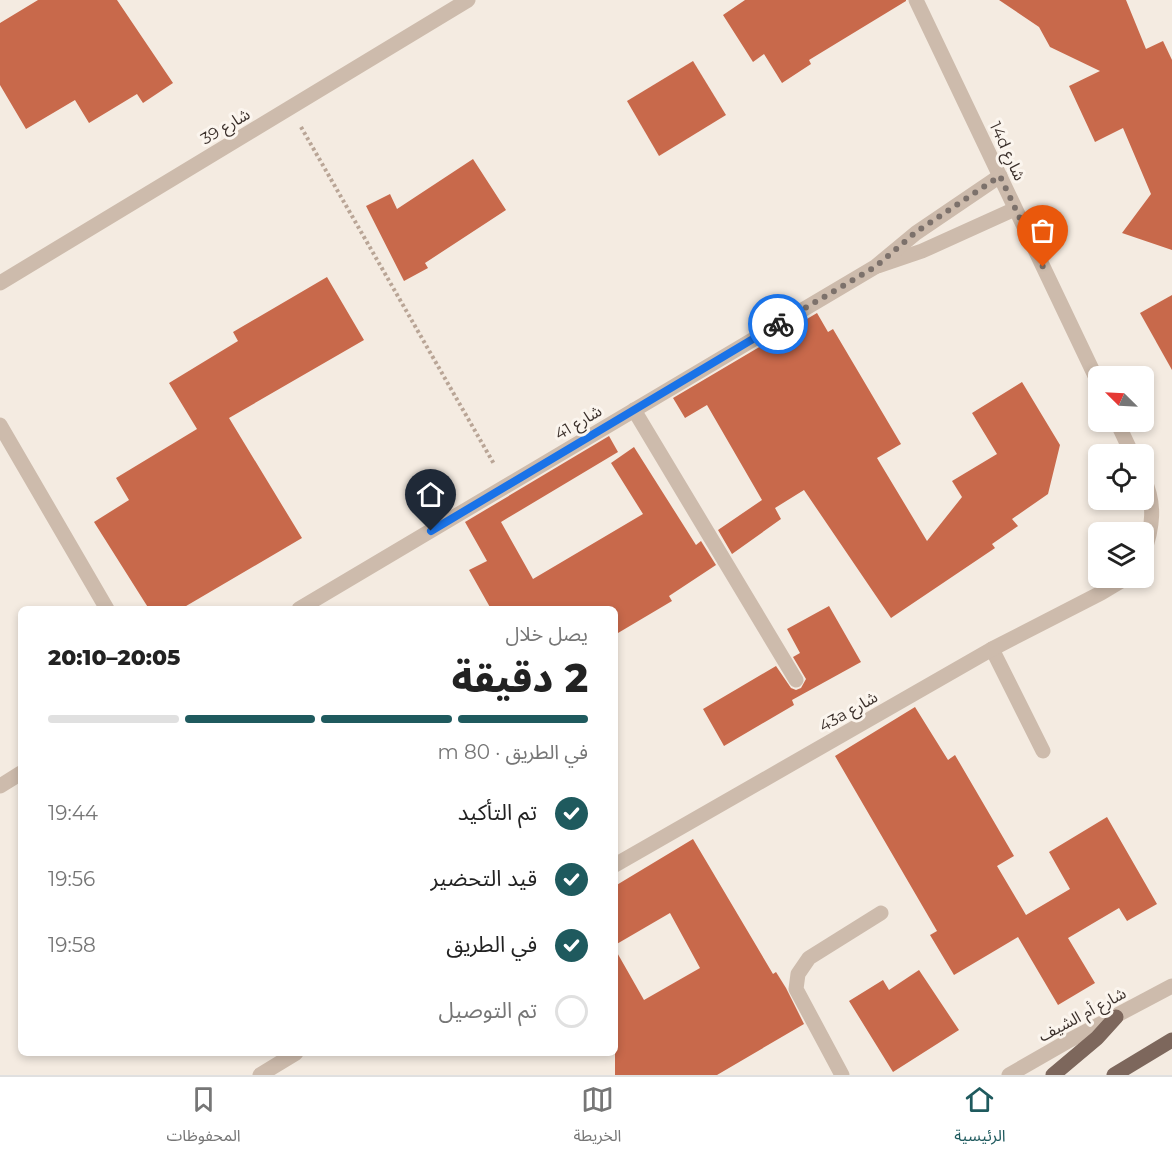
<!DOCTYPE html>
<html lang="ar">
<head>
<meta charset="utf-8">
<style>
  body { margin:0; font-family:Montserrat,"Noto Sans Arabic",sans-serif; background:#f2f2f2; color:#222; direction:rtl; height:100vh; display:flex; flex-direction:column; font-size:22px; white-space:nowrap }
  * { box-sizing:border-box; margin:0 }
  p { font-size:20px; color:#767676 }
  .icon { flex:none; width:33px; height:33px; fill:none; stroke:currentColor; stroke-width:2; stroke-linecap:round; stroke-linejoin:round }
  .map { position:relative; flex:1; overflow:hidden; direction:ltr }
  .panel { position:absolute; left:18px; top:606px; width:600px; height:450px; display:flex; flex-direction:column; background:#fff; border-radius:9px; box-shadow:0 3px 9px #0003; direction:rtl }
  .panel>* { flex:none }
  .needle { width:39px; rotate:294deg }
  .controls { position:absolute; left:1088px; top:366px; display:grid; gap:12px }
  .controls a { display:grid; place-items:center; width:66px; height:66px; border-radius:9px; background:#fff; box-shadow:0 3px 9px #0003; font-size:30px }
  .pin { position:absolute; display:grid; place-items:center; width:51px; height:51px; color:#fff; margin:-62px -26px; border-radius:50% 50% 50% 0; rotate:-45deg; box-shadow:0 0 6px #0007 }
  .pin .icon { rotate:45deg }
  .courier { position:absolute; display:grid; place-items:center; width:60px; height:60px; margin:-30px; border:4px solid #1a73e8; border-radius:50%; background:#fff; color:#222; box-shadow:0 2px 8px #0007 }
  .head em { font-style:normal; font-weight:800 }
  .head div { display:flex; flex-direction:column-reverse }
  .head { display:flex; align-items:center; justify-content:space-between; height:102px; padding:0 30px }
  h1 { font-size:39px; font-weight:800; line-height:45px }
  .bar { display:grid; grid-template-columns:repeat(4,1fr); gap:9px 6px; align-content:center; height:72px; padding:0 30px }
  .bar i { height:8px; border-radius:4px; background:#e0e0e0 }
  .bar .active { background:#1f5a5e }
  .bar p { grid-column:span 4 }
  ol { padding:0 30px; list-style:none }
  li { display:flex; align-items:center; gap:18px; height:66px }
  li p { margin-inline-start:auto }
  li .icon { padding:6px; border-radius:50%; background:#1f5a5e; color:#fff; stroke-width:4 }
  li:last-child { color:#767676 }
  li i { width:33px; height:33px; border:3px solid #e0e0e0; border-radius:50% }
  .tab-bar { display:flex; justify-content:space-around; align-items:center; height:84px; border-top:2px solid #e0e0e0; background:#fff; font-size:16px; color:#767676 }
  .tab-bar a { display:grid; justify-items:center; gap:3px }
  .tab-bar .active { color:#1f5a5e }
  .map>svg:first-child { display:block }
  .building { fill:#c8694b }
  .lines { fill:none; stroke-linecap:round; stroke-linejoin:round }
  .path { stroke:#b9a596; stroke-width:4; stroke-dasharray:3 3; stroke-linecap:butt }
  .lane { stroke:#cdbbac; stroke-width:15 }
  .street { stroke:#cdbbac; stroke-width:15 }
  .primary { stroke:#7d675c; stroke-width:15 }
  .done { stroke:#7c716b; stroke-width:6; stroke-dasharray:0 10.8 }
  .route { stroke:#1a73e8; stroke-width:8 }
  .labels { text-anchor:middle; stroke-width:6; stroke-linejoin:round; paint-order:stroke }
  .street-label { font-size:16px; fill:#3b302b; stroke:#fbf5ee }
</style>
</head>
<body>
<div class="map">
<svg width="1172" height="1075" viewBox="0 0 1172 1075">
  <rect width="100%" height="100%" fill="#f4ebe1"/>
  <g class="building">
    <polygon points="38,0 117,0 173,83 143,103 137,94 89,123 75,100 26,129 0,85 0,23"/>
    <polygon points="745,0 906,0 906,1 809,60 811,64 782,83 764,54 753,62 723,15"/>
    <polygon points="999,0 1126,0 1146,49 1163,41 1172,60 1172,250 1122,233 1151,194 1123,128 1095,142 1069,86 1100,71 1050,47 1039,27"/>
    <polygon points="693,61 726,115 659,156 627,101"/>
    <polygon points="473,159 506,210 425,263 428,268 404,281 366,206 390,194 397,209"/>
    <polygon points="327,277 364,340 229,418 302,538 181,609 149,609 94,522 129,500 116,478 197,429 169,383 238,341 233,332"/>
    <polygon points="1172,295 1172,370 1140,313"/>
    <polygon points="817,313 828,332 833,329 901,444 877,458 927,541 962,497 952,481 997,454 972,413 1022,382 1060,445 1048,494 1012,519 1018,526 992,544 995,548 891,618 804,490 775,508 781,519 732,554 718,530 762,500 707,405 685,418 673,398"/>
    <polygon points="609,436 618,452 501,522 533,579 643,514 611,463 634,447 696,545 701,541 716,565 669,596 672,601 618,633 615,627 615,609 491,609 469,570 487,561 465,522"/>
    <polygon points="829,606 861,662 792,700 794,705 724,746 703,709 776,666 791,688 796,690 801,688 806,679 793,657 800,653 787,629"/>
    <polygon points="915,707 948,760 955,755 1014,856 997,866 1026,915 1070,889 1049,852 1107,817 1157,904 1127,921 1119,908 1068,938 1095,983 1058,1005 1018,937 954,975 930,935 937,931 835,756"/>
    <polygon points="693,839 773,974 776,972 786,988 804,1024 717,1075 615,1075 615,949 644,1000 700,968 670,913 615,945 615,886"/>
    <polygon points="919,970 959,1030 893,1072 849,1001 883,980 889,990"/>
  </g>
  <g class="lines">
    <polyline class="path" points="301,127 494,464"/>
    <g class="lane">
      <polyline points="634,410 796,680"/>
      <polyline points="0,425 107,609"/>
      <polyline points="992,649 1043,751"/>
      <polyline points="842,1075 796,989 798,974 809,958 881,913"/>
    </g>
    <g class="street">
      <polyline points="916,0 1098,382"/>
      <polyline points="878,266 922,251 1015,209"/>
      <polyline points="0,283 468,0"/>
      <polyline points="1117,422 1132,454"/>
      <path d="M1143,477C1156,503 1153,528 1143,555"/>
      <polyline points="299,609 875,267 916,233 1000,176"/>
      <polyline points="0,786 21,773"/>
      <polyline points="615,865 992,649 1101,593 1126,578"/>
      <polyline points="260,1075 296,1053"/>
      <polyline points="1009,1075 1070,1040 1172,986"/>
    </g>
    <g class="primary">
      <polyline points="1053,1075 1097,1038 1116,1017"/>
      <polyline points="1114,1075 1172,1040"/>
    </g>
  </g>
  <g class="lines">
    <polyline class="done" points="778,324 875,267 916,232 1000,176 1043,267"/>
    <polyline class="route" points="431,531 778,324"/>
  </g>
  <g class="labels">
    <g class="street-label">
      <text transform="translate(225 126) rotate(-31)" y="6">شارع 39</text>
      <text transform="translate(1008 151) rotate(65)" y="6">14d شارع</text>
      <text transform="translate(578 422) rotate(-31)" y="6">شارع 41</text>
      <text transform="translate(848 711) rotate(-30)" y="6">43a شارع</text>
      <text transform="translate(1082 1014) rotate(-28)" y="6">شارع أم الشيف</text>
    </g>
  </g>
</svg>
<div class="controls">
<a><svg class="needle" viewBox="-14 -14 28 28"><path d="M0-13l5 13h-10z" fill="#e53935"/><path d="M0 13l5-13h-10z" fill="#767676"/></svg></a>
<a><svg class="icon" aria-label="locate" viewBox="0 0 24 24"><circle cx="12" cy="12" r="6"/><path d="M12 2v4M12 18v4M2 12h4M18 12h4"/></svg></a>
<a><svg class="icon" aria-label="layers" viewBox="0 0 24 24"><path d="M12 4l9 5-9 5-9-5zM3 14l9 5 9-5"/></svg></a>
</div>
<div class="pin" style="left:1043px;top:267px;background:#ea580c"><svg class="icon" aria-label="bag" viewBox="0 0 24 24"><path d="M5 8h14l-1 12H6zM9 8a3 3 0 0 1 6 0"/></svg></div>
<div class="pin" style="left:431px;top:531px;background:#1f2937"><svg class="icon" aria-label="home" viewBox="0 0 24 24"><path d="M3 11l9-7 9 7M6 9v11h12V9"/></svg></div>
<div class="courier" style="left:778px;top:324px"><svg class="icon" aria-label="bike" viewBox="0 0 24 24"><circle cx="6" cy="16" r="4"/><circle cx="18" cy="16" r="4"/><path d="M6 16l4-8h5l3 8M10 8l3 8H6M13 5h3"/></svg></div>
<section class="panel">
<div class="head"><div><h1>2 دقيقة</h1><p>يصل خلال</p></div><em>20:05–20:10</em></div>
<div class="bar"><i class="active"></i><i class="active"></i><i class="active"></i><i></i><p>في الطريق · 80 m</p></div>
<ol>
<li><svg class="icon" aria-label="check" viewBox="0 0 24 24"><path d="M5 12l5 5 9-10"/></svg>تم التأكيد<p>19:44</p></li>
<li><svg class="icon" aria-label="check" viewBox="0 0 24 24"><path d="M5 12l5 5 9-10"/></svg>قيد التحضير<p>19:56</p></li>
<li><svg class="icon" aria-label="check" viewBox="0 0 24 24"><path d="M5 12l5 5 9-10"/></svg>في الطريق<p>19:58</p></li>
<li><i></i>تم التوصيل</li>
</ol>
</section>
</div>
<nav class="tab-bar">
<a class="active"><svg class="icon" aria-label="home" viewBox="0 0 24 24"><path d="M3 11l9-7 9 7M6 9v11h12V9"/></svg>الرئيسية</a>
<a><svg class="icon" aria-label="map" viewBox="0 0 24 24"><path d="M3 6l6-2 6 2 6-2v14l-6 2-6-2-6 2zM9 4v14M15 6v14"/></svg>الخريطة</a>
<a><svg class="icon" aria-label="saved" viewBox="0 0 24 24"><path d="M7 4h10v16l-5-4-5 4z"/></svg>المحفوظات</a>
</nav>
</body>
</html>
